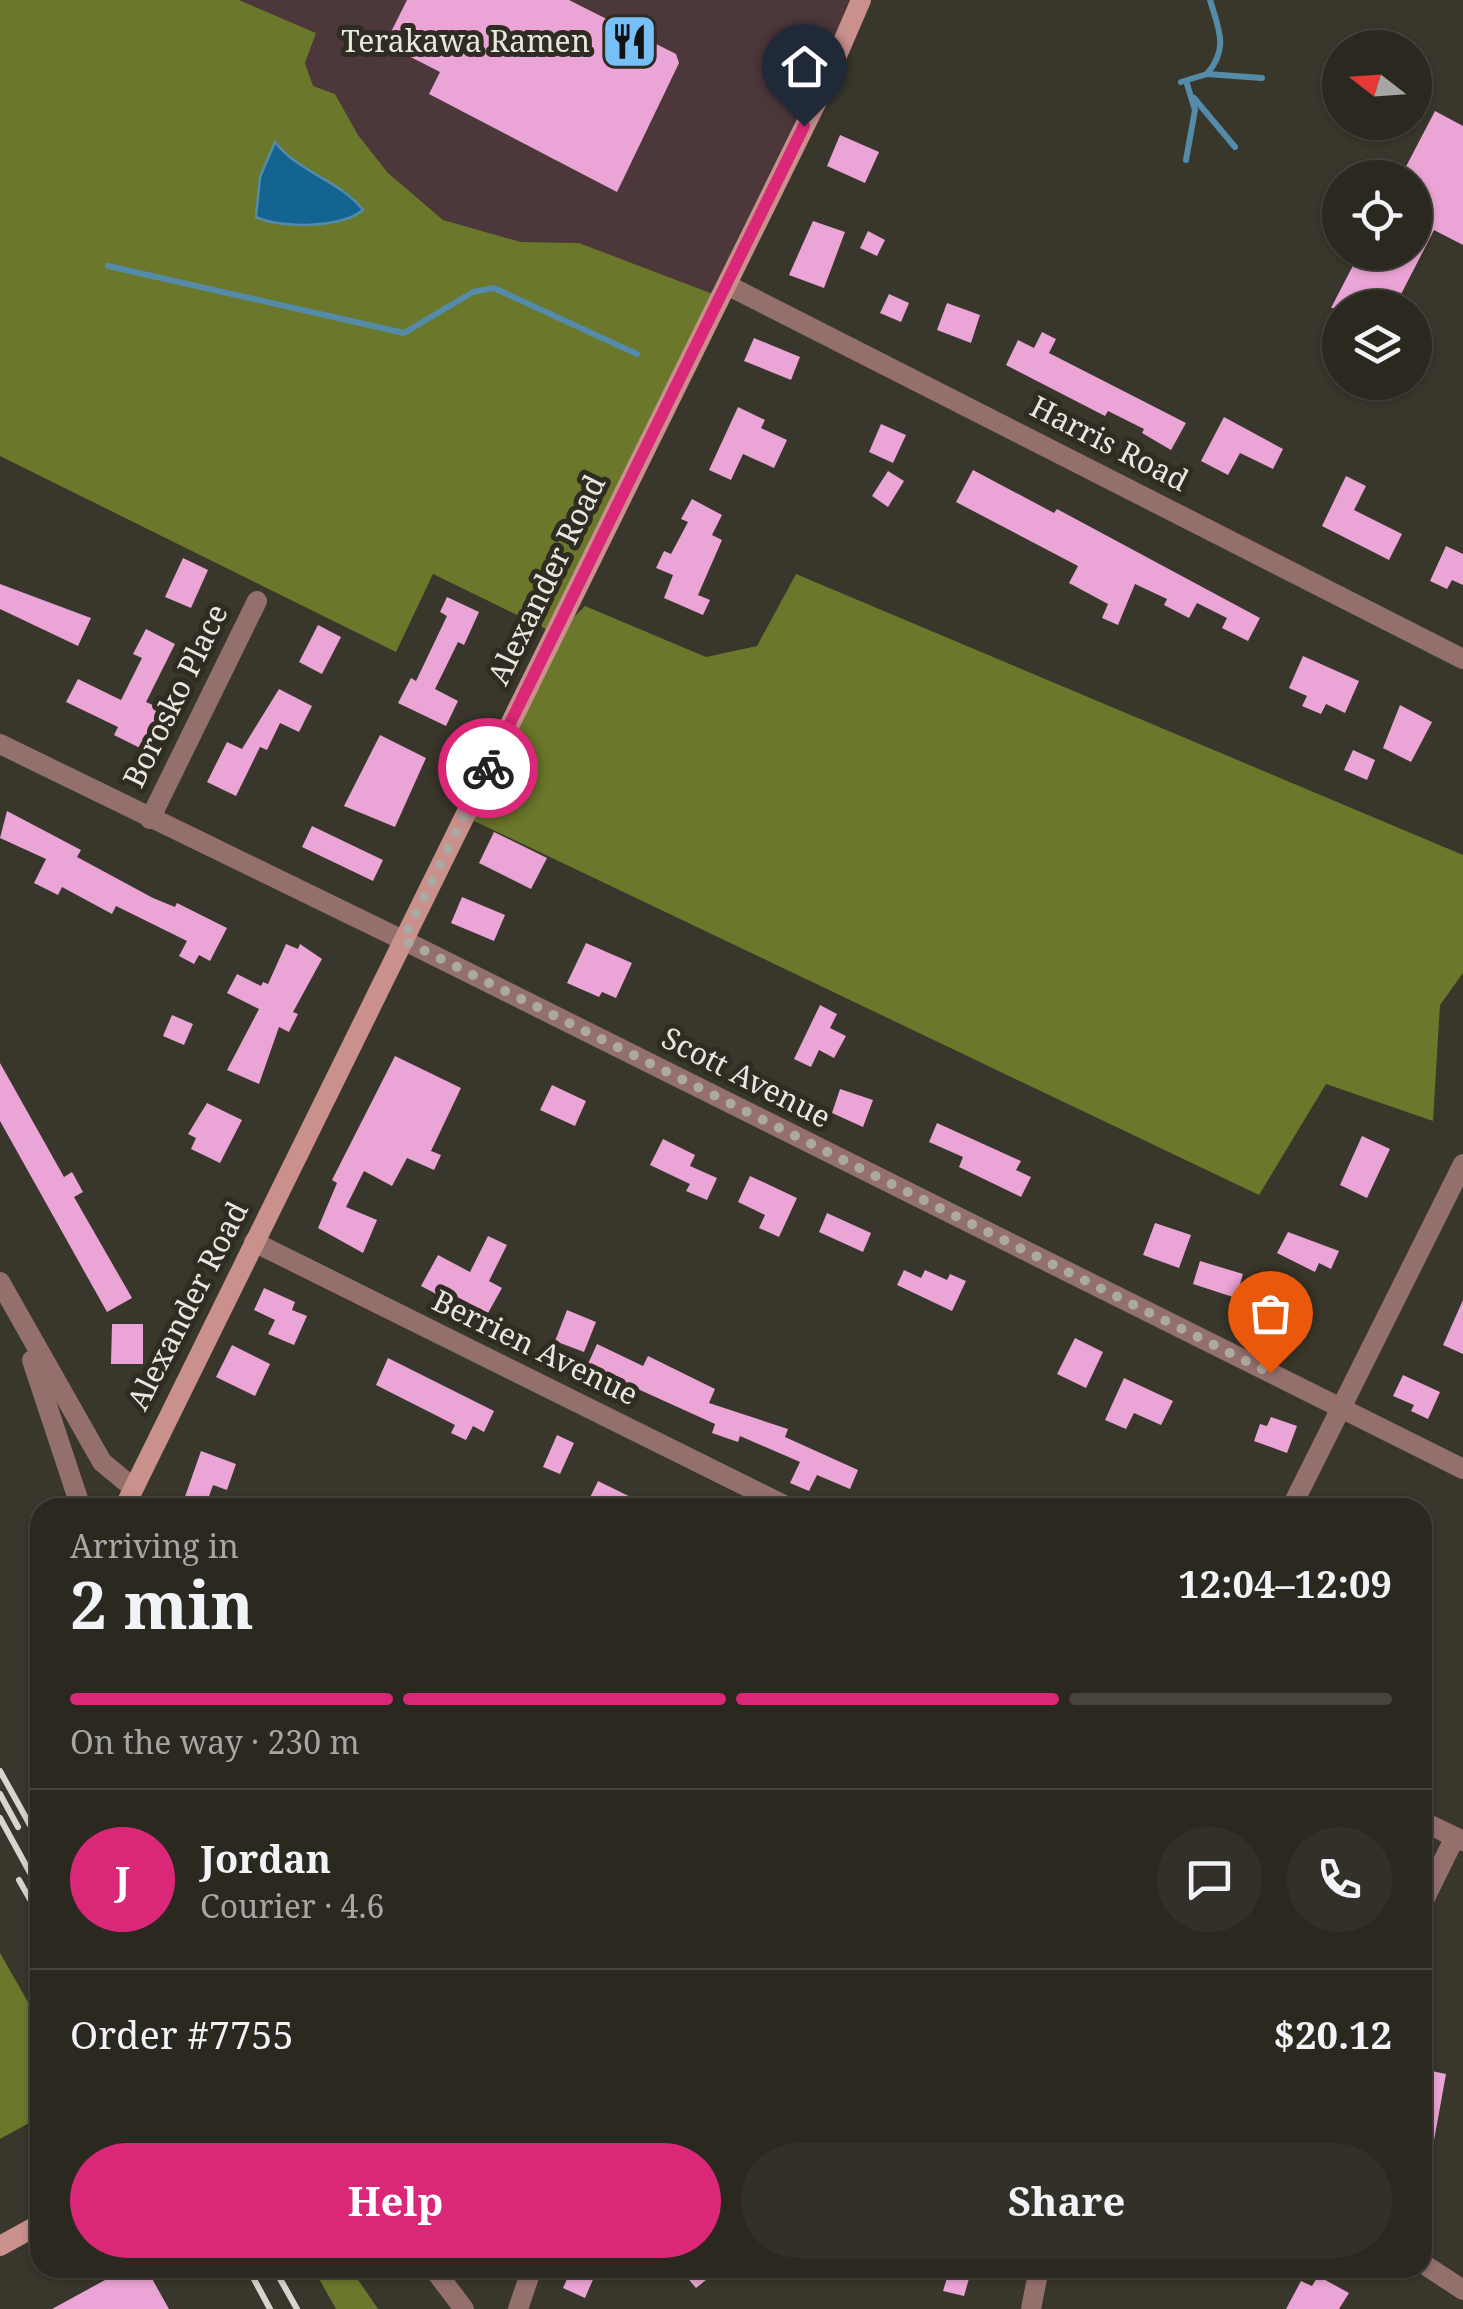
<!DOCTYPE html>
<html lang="en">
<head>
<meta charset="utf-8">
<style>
  body { margin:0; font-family:"Noto Serif",serif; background:#333029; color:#f1f3f6; height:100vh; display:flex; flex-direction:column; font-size:38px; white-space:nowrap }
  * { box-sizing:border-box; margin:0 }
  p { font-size:32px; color:#a6a6a5 }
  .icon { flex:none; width:55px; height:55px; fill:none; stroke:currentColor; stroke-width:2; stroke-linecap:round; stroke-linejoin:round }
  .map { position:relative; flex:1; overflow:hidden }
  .drawer { position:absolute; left:30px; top:1498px; width:1402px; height:780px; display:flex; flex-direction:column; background:#2b2820; border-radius:30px; box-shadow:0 2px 8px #0004,0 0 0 2px #47443e }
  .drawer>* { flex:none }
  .needle { width:65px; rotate:287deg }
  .fabs { position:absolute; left:1322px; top:30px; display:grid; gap:20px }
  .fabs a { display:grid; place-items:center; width:110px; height:110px; border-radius:50%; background:#2b2820; box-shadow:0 2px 8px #0004,0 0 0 2px #47443e; font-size:50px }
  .pin { position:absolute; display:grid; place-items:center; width:85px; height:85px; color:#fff; margin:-102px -42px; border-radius:50% 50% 50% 0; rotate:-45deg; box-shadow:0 0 10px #0007 }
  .pin .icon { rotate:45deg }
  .courier { position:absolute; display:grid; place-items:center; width:100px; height:100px; margin:-50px; border:8px solid #db2777; border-radius:50%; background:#fff; color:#222; box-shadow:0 2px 12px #0007 }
  .head em { font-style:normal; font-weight:700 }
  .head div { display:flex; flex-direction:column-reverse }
  .head { display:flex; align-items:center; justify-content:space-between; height:170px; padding:0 40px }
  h1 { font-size:65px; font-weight:700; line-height:75px }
  .bar { display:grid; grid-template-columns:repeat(4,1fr); gap:15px 10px; align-content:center; height:120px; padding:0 40px }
  .bar i { height:12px; border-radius:8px; background:#47443e }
  .bar .active { background:#db2777 }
  .bar p { grid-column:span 4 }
  .line { display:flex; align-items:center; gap:25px; padding:0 40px; border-top:2px solid #47443e }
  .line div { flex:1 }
  .round { display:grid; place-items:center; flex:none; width:105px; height:105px; border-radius:52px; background:#333029 }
  .button { display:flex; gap:20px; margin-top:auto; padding:20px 40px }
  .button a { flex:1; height:115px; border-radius:60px; background:#db2777; color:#fff; font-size:40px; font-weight:700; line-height:115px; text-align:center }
  .button a+a { background:#333029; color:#f1f3f6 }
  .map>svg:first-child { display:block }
  .commercial { fill:#4c373b }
  .forest { fill:#6b772a; fill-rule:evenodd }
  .water { fill:#146492; stroke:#548ba9; stroke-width:2.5 }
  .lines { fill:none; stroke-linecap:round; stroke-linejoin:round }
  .stream { stroke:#548ba9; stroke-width:6 }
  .building { fill:#eaa4d5 }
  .street { stroke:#94706d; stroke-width:20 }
  .secondary { stroke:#c9908c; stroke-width:20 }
  .rail { stroke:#d7d5ce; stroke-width:6 }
  .done { stroke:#aba9a1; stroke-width:10; stroke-dasharray:0 18 }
  .route { stroke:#db2777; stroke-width:12 }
  .labels { text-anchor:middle; stroke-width:10; stroke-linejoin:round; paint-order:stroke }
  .poi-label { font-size:30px; fill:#e9e7e0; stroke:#2f2c21; text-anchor:end }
  .street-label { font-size:30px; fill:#e9e7e0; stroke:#2f2c21 }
</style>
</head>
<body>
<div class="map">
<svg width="1463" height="2309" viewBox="0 0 1463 2309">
  <rect width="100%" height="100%" fill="#39362b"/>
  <polygon class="commercial" points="239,0 861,0 721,297 579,243 521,242 443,220 388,173 358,135 335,94 313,86 305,63 315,33"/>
  <g class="forest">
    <path d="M0,0H239L316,33L305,63L313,86L335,94L358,135L388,173L443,220L521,242L579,243L721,297L554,633L433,574L396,652L0,456ZM275,143L289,159L354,198L260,177Z"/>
    <polygon points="796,574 1463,855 1463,973 1440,1005 1433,1121 1326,1084 1259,1195 468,818 562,629 585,606 706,657 757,646"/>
    <polygon points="0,1953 40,2023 40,2117 0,2139"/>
    <polygon points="313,2268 350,2268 378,2309 336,2309"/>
  </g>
  <path class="water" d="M275,142C299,173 340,180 363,210C341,228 281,229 256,217L260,177Z"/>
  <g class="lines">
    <g class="stream">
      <path d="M1207,74C1229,48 1219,30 1210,0"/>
      <polyline points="1181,82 1207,74 1262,78"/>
      <polyline points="1194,98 1235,147"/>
      <polyline points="1186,160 1195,110 1187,84"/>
      <polyline points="108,266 404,333 473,292 494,288 637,354"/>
    </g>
  </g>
  <g class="building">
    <polygon points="407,0 569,0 676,54 679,63 617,192 429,94 440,72 385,44"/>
    <polygon points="1435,111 1463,126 1463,245 1434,230 1394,308 1331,308 1360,252 1415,252 1415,178 1400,178"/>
    <polygon points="840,135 879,152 865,183 827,166"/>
    <polygon points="813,221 845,232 824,288 789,275"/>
    <polygon points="868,231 885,240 877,256 860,248"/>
    <polygon points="889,294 909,303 901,322 880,313"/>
    <polygon points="947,303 980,315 971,343 937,330"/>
    <polygon points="1042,332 1056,339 1049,353 1186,423 1171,450 1142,433 1144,429 1108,411 1105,416 1006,365 1018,340 1034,348"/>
    <polygon points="754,338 800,357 791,380 744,361"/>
    <polygon points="738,407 765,420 761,428 787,440 774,468 743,454 731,480 709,470"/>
    <polygon points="1224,417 1283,449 1273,469 1240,453 1228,475 1201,461"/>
    <polygon points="881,424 906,435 893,463 869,452"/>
    <polygon points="973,470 1054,513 1057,509 1260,618 1248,641 1222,628 1227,618 1197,603 1189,618 1164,605 1167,599 1135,584 1118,625 1102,618 1108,604 1069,583 1078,566 956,502"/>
    <polygon points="888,471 904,481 888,507 872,496"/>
    <polygon points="1346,476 1366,486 1354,510 1402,534 1389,560 1322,526"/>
    <polygon points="692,499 722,515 712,535 722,540 698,595 710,600 703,615 664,598 673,575 656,568 664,551 671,554 688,522 681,519"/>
    <polygon points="1446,546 1463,554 1463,585 1452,580 1447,589 1430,581"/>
    <polygon points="183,558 208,570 191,608 165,597"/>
    <polygon points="0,584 91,618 78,646 0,609"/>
    <polygon points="447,597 479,612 464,645 458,642 435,689 458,701 446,726 398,703 411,678 416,681 447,616 440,612"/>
    <polygon points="318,625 341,637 322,674 299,662"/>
    <polygon points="146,629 175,644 146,702 164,710 144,750 114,735 118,727 66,702 78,679 121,700 142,658 133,654"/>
    <polygon points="1303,656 1359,681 1345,713 1326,704 1321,714 1302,706 1307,696 1289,688"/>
    <polygon points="279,689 312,706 299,732 280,723 267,750 260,747 236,796 207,782 227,742 242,749"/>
    <polygon points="1400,705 1432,722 1411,762 1383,748"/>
    <polygon points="380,735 426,758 395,827 344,806"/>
    <polygon points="1353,750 1375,760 1367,780 1344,770"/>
    <polygon points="7,811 81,850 77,857 153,898 175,907 177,903 227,928 210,961 199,955 194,964 179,956 187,941 116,906 112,914 62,887 58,895 34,883 46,859 0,838"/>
    <polygon points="312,826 383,860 373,881 302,847"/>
    <polygon points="494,832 547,858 531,889 479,863"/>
    <polygon points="462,897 505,915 494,941 451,923"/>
    <polygon points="586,943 632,963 616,998 602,992 599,997 567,983"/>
    <polygon points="286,944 298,949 300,944 322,959 293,1012 298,1014 289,1032 279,1027 259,1084 227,1070 259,1009 227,993 237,974 261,986 263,982 268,984"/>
    <polygon points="820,1005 837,1014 830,1028 846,1036 834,1058 819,1050 811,1067 794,1059"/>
    <polygon points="172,1015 193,1024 184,1045 163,1036"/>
    <polygon points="395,1056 461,1088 431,1151 441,1155 434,1170 407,1158 392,1186 364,1171 346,1207 377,1220 363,1253 318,1228 337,1183 332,1180"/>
    <polygon points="0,1063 64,1177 72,1172 83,1192 74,1197 132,1298 107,1312 0,1121"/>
    <polygon points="552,1085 586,1101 575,1126 540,1110"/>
    <polygon points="840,1089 873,1100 863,1127 832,1113"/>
    <polygon points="207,1103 242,1120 220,1163 191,1149 196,1138 188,1134"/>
    <polygon points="937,1123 1021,1161 1016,1170 1031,1177 1021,1197 959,1167 963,1157 929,1142"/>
    <polygon points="1362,1136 1390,1149 1367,1198 1340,1185"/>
    <polygon points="663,1139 695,1155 690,1166 717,1178 707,1200 686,1191 690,1184 650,1165"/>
    <polygon points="750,1176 797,1198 779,1237 759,1228 765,1215 738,1202"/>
    <polygon points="827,1213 871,1233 863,1252 819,1232"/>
    <polygon points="1155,1223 1191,1235 1179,1268 1143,1255"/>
    <polygon points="1288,1232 1339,1251 1331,1269 1319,1263 1315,1272 1277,1253"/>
    <polygon points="488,1236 507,1245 489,1281 502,1288 488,1313 444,1290 440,1296 421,1286 438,1255 470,1272"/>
    <polygon points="1200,1261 1243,1274 1236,1298 1193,1284"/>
    <polygon points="904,1270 921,1278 925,1270 947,1280 950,1274 966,1281 952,1311 897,1285"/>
    <polygon points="264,1288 295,1302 292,1310 307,1316 294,1345 268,1334 275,1320 254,1310"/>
    <polygon points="1463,1300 1463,1354 1443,1345"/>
    <polygon points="567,1310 596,1322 584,1352 555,1341"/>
    <polygon points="112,1324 143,1324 143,1364 111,1364"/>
    <polygon points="1075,1338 1103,1352 1086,1388 1057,1374"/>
    <polygon points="597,1344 643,1366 648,1356 715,1389 709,1403 788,1429 785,1437 858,1470 850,1489 817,1475 809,1491 790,1483 800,1462 740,1436 738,1442 712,1433 715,1424 587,1366"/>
    <polygon points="232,1345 270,1364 255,1396 216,1377"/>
    <polygon points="388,1358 494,1411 484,1432 473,1426 466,1440 451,1433 455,1425 376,1385"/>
    <polygon points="1403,1375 1440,1392 1428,1419 1411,1411 1414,1405 1393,1396"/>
    <polygon points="1124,1378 1173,1401 1161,1425 1134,1413 1126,1429 1105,1420"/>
    <polygon points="1271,1417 1297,1426 1287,1453 1254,1441 1260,1424 1267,1426"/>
    <polygon points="557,1435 574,1443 560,1474 543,1467"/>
    <polygon points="201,1451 236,1464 227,1490 213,1485 205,1508 181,1508"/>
    <polygon points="598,1481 653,1508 585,1508"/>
    <polygon points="1422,2069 1446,2074 1431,2157 1422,2156"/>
    <polygon points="127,2268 146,2268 169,2309 52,2309"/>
    <polygon points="572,2268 598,2268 585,2298 563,2288"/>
    <polygon points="679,2268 721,2268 696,2288"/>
    <polygon points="950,2268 972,2268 964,2296 943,2291"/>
    <polygon points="1318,2276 1349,2293 1339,2309 1286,2309 1301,2281 1312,2286"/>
  </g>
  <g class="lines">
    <g class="street">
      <polyline points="727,285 1463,659"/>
      <polyline points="0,744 417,947 1463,1469"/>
      <polyline points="150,819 257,601"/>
      <polyline points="254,1242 790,1508"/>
      <polyline points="0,1282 102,1462 131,1486"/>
      <polyline points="32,1360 81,1508"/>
      <polyline points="1291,1508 1463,1164"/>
      <polyline points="1422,1821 1463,1841"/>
      <polyline points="1422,1904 1455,1837"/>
      <polyline points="1422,2263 1463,2290"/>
      <polyline points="433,2268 464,2309"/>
      <polyline points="518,2309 532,2268"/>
      <polyline points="1031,2309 1039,2268"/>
    </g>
    <g class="secondary">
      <polyline points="124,1508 820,95 861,0"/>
      <polyline points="0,2246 40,2224"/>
    </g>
    <g class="rail">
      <polyline points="0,1771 40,1843"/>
      <polyline points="0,1794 18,1827"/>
      <polyline points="0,1818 40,1891"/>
      <polyline points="19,1880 40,1917"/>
      <polyline points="248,2268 270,2309"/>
      <polyline points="274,2268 297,2309"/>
    </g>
  </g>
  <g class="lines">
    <polyline class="done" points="488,768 403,940 1270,1373"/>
    <polyline class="route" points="488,768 804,126"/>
  </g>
  <defs>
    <symbol id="restaurant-square" viewBox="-11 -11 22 22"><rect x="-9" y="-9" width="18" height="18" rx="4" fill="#77bff7" stroke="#2f2c21"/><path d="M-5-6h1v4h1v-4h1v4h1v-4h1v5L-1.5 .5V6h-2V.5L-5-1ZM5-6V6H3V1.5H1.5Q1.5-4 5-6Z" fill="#111"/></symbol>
  </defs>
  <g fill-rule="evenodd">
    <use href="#restaurant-square" x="598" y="10" width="63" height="63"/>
  </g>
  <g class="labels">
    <g class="poi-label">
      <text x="590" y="52">Terakawa Ramen</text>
    </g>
    <g class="street-label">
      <text transform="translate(1109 444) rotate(27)" y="10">Harris Road</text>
      <text transform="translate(547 580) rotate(-64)" y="10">Alexander Road</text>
      <text transform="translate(176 696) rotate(-64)" y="10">Borosko Place</text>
      <text transform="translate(746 1078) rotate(27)" y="10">Scott Avenue</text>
      <text transform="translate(188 1306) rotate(-63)" y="10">Alexander Road</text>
      <text transform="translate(535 1348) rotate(26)" y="10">Berrien Avenue</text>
    </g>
  </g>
</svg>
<div class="fabs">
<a><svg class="needle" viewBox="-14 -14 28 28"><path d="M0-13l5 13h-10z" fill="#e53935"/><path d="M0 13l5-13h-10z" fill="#a6a6a5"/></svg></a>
<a><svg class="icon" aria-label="locate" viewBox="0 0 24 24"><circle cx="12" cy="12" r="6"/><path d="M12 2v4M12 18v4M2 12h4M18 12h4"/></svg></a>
<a><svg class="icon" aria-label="layers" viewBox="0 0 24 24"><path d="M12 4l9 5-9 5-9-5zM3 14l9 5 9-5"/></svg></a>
</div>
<div class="pin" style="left:1270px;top:1373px;background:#ea580c"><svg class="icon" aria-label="bag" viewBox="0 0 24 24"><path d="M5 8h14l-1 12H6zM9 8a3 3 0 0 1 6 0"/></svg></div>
<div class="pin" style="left:804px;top:126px;background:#1f2937"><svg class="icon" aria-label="home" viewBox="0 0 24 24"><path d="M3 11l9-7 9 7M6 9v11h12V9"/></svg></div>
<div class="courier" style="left:488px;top:768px"><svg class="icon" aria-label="bike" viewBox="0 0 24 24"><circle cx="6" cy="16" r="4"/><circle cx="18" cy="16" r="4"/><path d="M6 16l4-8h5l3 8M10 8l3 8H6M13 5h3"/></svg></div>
<section class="drawer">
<div class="head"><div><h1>2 min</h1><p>Arriving in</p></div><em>12:04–12:09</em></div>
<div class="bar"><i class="active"></i><i class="active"></i><i class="active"></i><i></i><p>On the way · 230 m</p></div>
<div class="line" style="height:180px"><b class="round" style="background:#db2777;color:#fff">J</b><div><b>Jordan</b><p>Courier · 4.6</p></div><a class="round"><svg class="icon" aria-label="chat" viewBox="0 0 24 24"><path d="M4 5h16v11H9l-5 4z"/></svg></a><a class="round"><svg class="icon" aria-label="phone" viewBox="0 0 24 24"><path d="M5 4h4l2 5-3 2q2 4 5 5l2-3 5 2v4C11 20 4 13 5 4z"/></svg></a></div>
<div class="line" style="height:130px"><div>Order #7755</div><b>$20.12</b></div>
<div class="button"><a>Help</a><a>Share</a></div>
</section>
</div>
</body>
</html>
